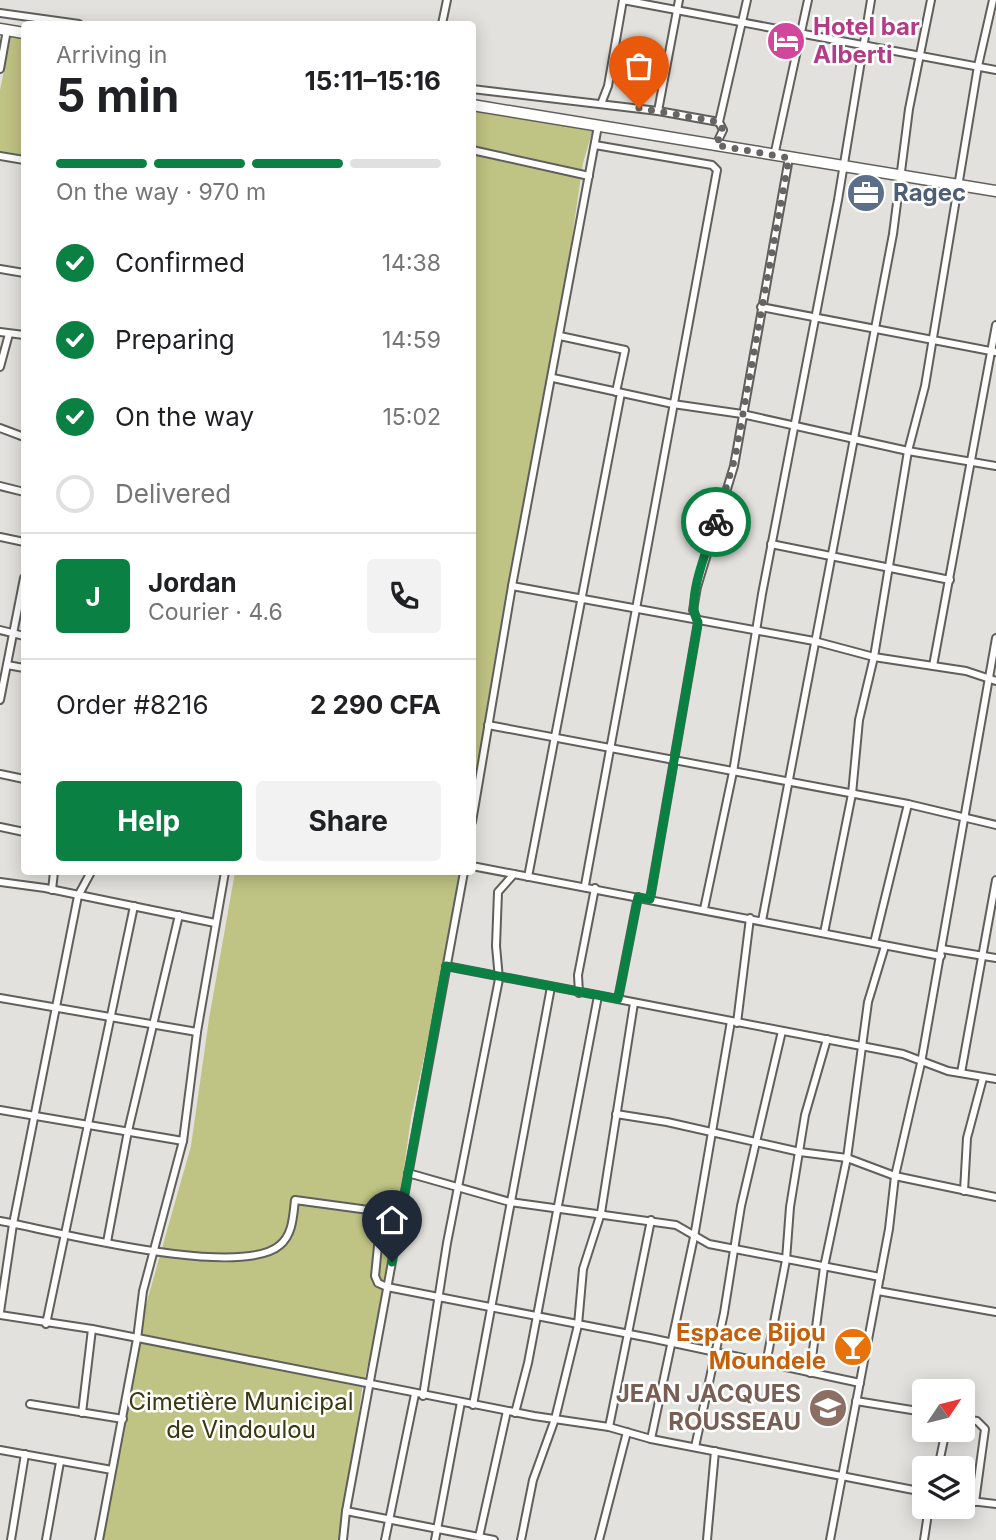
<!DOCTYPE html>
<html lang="en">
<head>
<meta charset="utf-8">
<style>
  body { margin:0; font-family:Inter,sans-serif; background:#f2f2f2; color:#202124; height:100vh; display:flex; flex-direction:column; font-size:26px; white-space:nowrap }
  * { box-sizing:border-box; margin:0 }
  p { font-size:23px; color:#757577 }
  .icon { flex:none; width:38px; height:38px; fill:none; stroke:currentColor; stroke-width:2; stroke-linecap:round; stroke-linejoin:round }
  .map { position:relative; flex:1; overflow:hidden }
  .drawer { position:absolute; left:21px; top:21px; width:455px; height:854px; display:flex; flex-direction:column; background:#fff; border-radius:7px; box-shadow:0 4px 18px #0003 }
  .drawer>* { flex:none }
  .needle { width:46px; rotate:55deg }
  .buttons { position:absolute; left:912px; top:1379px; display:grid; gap:14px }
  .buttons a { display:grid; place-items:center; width:63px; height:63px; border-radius:7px; background:#fff; box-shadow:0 4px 18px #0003; font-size:35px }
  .pin { position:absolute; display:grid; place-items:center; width:60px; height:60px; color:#fff; margin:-72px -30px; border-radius:50% 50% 50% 0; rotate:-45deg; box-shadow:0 0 7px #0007 }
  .pin .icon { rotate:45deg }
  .courier { position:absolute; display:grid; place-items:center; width:70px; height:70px; margin:-35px; border:5px solid #0b8043; border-radius:50%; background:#fff; color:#222; box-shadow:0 2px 9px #0007 }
  .head em { font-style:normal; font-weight:700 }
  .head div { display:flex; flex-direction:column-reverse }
  .head { display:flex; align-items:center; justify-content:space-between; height:119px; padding:0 35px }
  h1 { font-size:46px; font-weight:700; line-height:52px }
  .bar { display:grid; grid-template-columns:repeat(4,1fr); gap:10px 7px; align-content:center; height:84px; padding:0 35px }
  .bar i { height:9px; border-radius:5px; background:#e0e0e0 }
  .bar .selected { background:#0b8043 }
  .bar p { grid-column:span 4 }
  .line { display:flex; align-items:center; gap:18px; padding:0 35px; border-top:2px solid #e0e0e0 }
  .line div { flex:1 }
  .round { display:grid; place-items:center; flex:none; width:74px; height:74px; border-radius:7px; background:#f2f2f2 }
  ol { padding:0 35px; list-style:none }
  li { display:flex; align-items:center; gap:21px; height:77px }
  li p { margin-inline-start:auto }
  li .icon { padding:7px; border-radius:50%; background:#0b8043; color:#fff; stroke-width:4 }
  li:last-child { color:#757577 }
  li i { width:38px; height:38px; border:4px solid #e0e0e0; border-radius:50% }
  .primary-button { display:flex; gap:14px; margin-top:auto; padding:14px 35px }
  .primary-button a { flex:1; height:80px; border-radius:7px; background:#0b8043; color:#fff; font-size:28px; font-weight:700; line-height:80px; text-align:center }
  .primary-button a+a { background:#f2f2f2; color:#202124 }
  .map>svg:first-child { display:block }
  .green { fill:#bfc383 }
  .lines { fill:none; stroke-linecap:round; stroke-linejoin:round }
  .minor-casing { stroke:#605f5b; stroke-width:10 }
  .trunk-casing { stroke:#605f5b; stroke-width:13 }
  .minor { stroke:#fff; stroke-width:6 }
  .trunk { stroke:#fff; stroke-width:10 }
  .done { stroke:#666563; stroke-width:7; stroke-dasharray:0 12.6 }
  .route { stroke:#0b8043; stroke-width:9 }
  .labels { text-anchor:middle; stroke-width:5; stroke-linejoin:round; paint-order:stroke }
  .hotel-label { font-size:24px; font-weight:bold; fill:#b23c85; stroke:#fff; text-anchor:start }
  .service-label { font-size:24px; font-weight:bold; fill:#4e5e75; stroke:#fff; text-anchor:start }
  .food-label { font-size:24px; font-weight:bold; fill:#c56008; stroke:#fff; text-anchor:end }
  .education-label { font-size:24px; font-weight:bold; fill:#785e54; stroke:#fff; text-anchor:end }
  .park-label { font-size:24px; fill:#38390f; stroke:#fff }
</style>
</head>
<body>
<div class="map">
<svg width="996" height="1540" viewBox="0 0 996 1540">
  <rect width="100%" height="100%" fill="#e3e1dd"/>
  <g class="green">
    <polygon points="11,37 24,39 24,155 0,151 0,90"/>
    <polygon points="473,111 593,129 583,163 547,406 473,824"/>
    <polygon points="235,872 464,872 411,1118 387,1287 362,1389 343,1540 99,1540 138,1333 191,1146 209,1019"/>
  </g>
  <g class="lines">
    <defs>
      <g id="minor">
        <polyline points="623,0 996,70"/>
        <polyline points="0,13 79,24"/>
        <polyline points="442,24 447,0"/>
        <polyline points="0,69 7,30"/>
        <polyline points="472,89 658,111 719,122"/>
        <polyline points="601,104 608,86 623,0"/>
        <polyline points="658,111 679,0"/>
        <polyline points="716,145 723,130 719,122 747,0"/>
        <polyline points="472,150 589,176"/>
        <polyline points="0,156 24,160"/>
        <polyline points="774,156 808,0"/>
        <polyline points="0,269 24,273"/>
        <polyline points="761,307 996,352"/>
        <polyline points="0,332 24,335"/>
        <polyline points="560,336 625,350 616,392"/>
        <polyline points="0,367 9,334"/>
        <polyline points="553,378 673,404 742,414 908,451 996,466"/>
        <polyline points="0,428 24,437"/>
        <polyline points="0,486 24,492"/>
        <polyline points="0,537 24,542"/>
        <polyline points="771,544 950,580"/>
        <polyline points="512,586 814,641 874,657 966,671 996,681"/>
        <polyline points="0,630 24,636"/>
        <polyline points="7,665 24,668"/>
        <polyline points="933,666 996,325"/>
        <polyline points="0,700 24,578"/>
        <polyline points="488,725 908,804 996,825"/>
        <polyline points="0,774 24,779"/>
        <polyline points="472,822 512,586 598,126"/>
        <polyline points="0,827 24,832"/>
        <polyline points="472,866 941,956"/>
        <polyline points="528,877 621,393"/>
        <polyline points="0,882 45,888 215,923"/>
        <polyline points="585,885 717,170 712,165 595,145"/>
        <polyline points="52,890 54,872"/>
        <polyline points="650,899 698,622 693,610 697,587 734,466 789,158"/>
        <polyline points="704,909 733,772 762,594 838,200 871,0"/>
        <polyline points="762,921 893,234 909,109 931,0"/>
        <polyline points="824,933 852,794 859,720 874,657 908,451 925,386 978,66 993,0"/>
        <polyline points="874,943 908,804"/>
        <polyline points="942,949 996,958"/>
        <polyline points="446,966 903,1054 948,1071 996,1079"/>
        <polyline points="579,993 578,975 595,888"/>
        <polyline points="0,998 197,1032"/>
        <polyline points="618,999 638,897"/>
        <polyline points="737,1023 750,918"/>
        <polyline points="961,1073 996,880"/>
        <polyline points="0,1110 183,1141"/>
        <polyline points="616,1114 667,1122 800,1152 847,1158 895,1176 996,1197"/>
        <polyline points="408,1173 510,1202 676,1225 709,1244 880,1277"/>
        <polyline points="964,1191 967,1138 983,1078"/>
        <path d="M0,1221C54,1231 240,1280 280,1245C293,1234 293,1216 295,1200L376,1211L381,1216L375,1276L378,1283L387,1287L650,1338L860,1383"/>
        <polyline points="107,1242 128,1131 179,915"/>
        <polyline points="878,1291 996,1312"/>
        <polyline points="0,1312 13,1224 78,896 91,872"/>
        <polyline points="0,1315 92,1329 534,1416 609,1427 651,1439 924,1492"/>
        <polyline points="46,1324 134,906"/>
        <polyline points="766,1364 786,1260 790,1207 805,1115 827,1039"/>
        <polyline points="810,1373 824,1267 847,1158 868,1002 885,946"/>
        <polyline points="423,1396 447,1243 499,979 496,946 498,892 514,874"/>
        <polyline points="856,1401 924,1412"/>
        <polyline points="30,1404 123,1419"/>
        <polyline points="473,1405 551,987"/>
        <polyline points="82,1413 92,1329"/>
        <polyline points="515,1413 528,1363 598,996"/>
        <polyline points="962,1419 977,1421 985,1429 975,1502"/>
        <polyline points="609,1427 651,1220"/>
        <polyline points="651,1439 694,1237 731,1021"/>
        <polyline points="695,1447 724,1313 741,1206 782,1031"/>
        <polyline points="0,1450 112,1470"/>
        <polyline points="938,1468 946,1430"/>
        <polyline points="962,1500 996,1504"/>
        <polyline points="346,1511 494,1540"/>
        <polyline points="479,1537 507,1411"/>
        <polyline points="11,1540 25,1454"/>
        <polyline points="46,1540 60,1462"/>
        <polyline points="99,1540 137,1339 143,1291 183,1141 197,1032 225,872"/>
        <polyline points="343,1540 346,1511 464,872"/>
        <polyline points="385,1540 415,1394"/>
        <polyline points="435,1540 461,1402"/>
        <polyline points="521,1540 533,1480 555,1419 578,1325 583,1269 601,1213 634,1003"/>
        <polyline points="599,1540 627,1432"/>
        <polyline points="707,1540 715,1451"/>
        <polyline points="830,1540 889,1229 895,1176 921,1063 996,638"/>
        <polyline points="924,1540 929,1507"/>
      </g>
      <g id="trunk">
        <polyline points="0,29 24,33"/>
        <polyline points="472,105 996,191"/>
      </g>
    </defs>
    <use href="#minor" class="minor-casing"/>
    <use href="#trunk" class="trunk-casing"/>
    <use href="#minor" class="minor"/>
    <use href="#trunk" class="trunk"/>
  </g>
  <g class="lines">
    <polyline class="done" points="639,108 719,122 723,130 716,145 789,158 735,458 716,522"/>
    <path class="route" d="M392,1262L446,966L618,999L638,897L650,899L698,622C684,602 709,545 716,522"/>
  </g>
  <defs>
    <symbol id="hotel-disc" viewBox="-11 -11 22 22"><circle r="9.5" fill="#d1479c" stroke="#fff"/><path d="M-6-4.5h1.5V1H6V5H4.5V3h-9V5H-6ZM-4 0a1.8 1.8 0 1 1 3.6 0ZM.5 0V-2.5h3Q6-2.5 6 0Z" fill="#fff"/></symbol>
    <symbol id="office-disc" viewBox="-11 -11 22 22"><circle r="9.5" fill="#5c6f8a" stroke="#fff"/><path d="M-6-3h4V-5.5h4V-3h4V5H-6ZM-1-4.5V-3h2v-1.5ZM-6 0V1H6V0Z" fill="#fff"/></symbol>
    <symbol id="bar-disc" viewBox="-11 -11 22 22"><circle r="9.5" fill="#e8710a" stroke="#fff"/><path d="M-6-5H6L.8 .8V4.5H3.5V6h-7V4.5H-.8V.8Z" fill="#fff"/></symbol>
    <symbol id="school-disc" viewBox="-11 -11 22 22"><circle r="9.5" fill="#8d6e63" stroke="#fff"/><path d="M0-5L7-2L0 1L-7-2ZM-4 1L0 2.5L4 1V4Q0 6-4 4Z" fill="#fff"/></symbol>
  </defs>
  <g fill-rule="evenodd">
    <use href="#hotel-disc" x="764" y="19" width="44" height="44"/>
    <use href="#office-disc" x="844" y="171" width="44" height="44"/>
    <use href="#bar-disc" x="831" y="1325" width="44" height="44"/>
    <use href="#school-disc" x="806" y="1386" width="44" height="44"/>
  </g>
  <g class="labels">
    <g class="hotel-label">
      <text x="813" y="35">Hotel bar<tspan x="813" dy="28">Alberti</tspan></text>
    </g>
    <g class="service-label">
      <text x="893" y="201">Ragec</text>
    </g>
    <g class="food-label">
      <text x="826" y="1341">Espace Bijou<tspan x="826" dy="28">Moundele</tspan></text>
    </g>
    <g class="education-label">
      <text x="801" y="1402">JEAN JACQUES<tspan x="801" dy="28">ROUSSEAU</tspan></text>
    </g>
    <g class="park-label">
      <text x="241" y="1410">Cimetière Municipal<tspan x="241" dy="28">de Vindoulou</tspan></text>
    </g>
  </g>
</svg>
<div class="buttons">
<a><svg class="needle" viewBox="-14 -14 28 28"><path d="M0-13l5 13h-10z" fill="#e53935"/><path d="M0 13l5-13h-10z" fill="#757577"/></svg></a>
<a><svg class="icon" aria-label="layers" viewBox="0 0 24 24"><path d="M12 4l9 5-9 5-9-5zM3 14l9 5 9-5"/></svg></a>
</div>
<div class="pin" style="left:639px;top:108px;background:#ea580c"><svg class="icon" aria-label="bag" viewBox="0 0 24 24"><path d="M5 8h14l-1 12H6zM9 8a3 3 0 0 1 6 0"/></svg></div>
<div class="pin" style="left:392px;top:1262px;background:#1f2937"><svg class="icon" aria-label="home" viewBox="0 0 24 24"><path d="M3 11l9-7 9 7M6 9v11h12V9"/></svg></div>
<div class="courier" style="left:716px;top:522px"><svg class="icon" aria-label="bike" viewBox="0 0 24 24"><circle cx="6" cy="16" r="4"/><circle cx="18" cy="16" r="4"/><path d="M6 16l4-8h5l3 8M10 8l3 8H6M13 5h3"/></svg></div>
<section class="drawer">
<div class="head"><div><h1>5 min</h1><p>Arriving in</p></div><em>15:11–15:16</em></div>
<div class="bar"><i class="selected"></i><i class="selected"></i><i class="selected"></i><i></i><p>On the way · 970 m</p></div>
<ol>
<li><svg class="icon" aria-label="check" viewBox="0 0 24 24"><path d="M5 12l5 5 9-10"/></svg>Confirmed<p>14:38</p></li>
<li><svg class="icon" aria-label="check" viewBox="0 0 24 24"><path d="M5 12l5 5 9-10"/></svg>Preparing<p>14:59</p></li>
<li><svg class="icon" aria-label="check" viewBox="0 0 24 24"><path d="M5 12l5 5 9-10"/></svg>On the way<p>15:02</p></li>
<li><i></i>Delivered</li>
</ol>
<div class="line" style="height:126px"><b class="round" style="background:#0b8043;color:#fff">J</b><div><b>Jordan</b><p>Courier · 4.6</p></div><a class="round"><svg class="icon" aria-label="phone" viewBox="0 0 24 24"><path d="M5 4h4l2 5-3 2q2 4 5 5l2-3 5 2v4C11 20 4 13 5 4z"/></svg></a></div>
<div class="line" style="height:91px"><div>Order #8216</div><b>2 290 CFA</b></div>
<div class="primary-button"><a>Help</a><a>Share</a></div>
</section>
</div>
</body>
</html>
